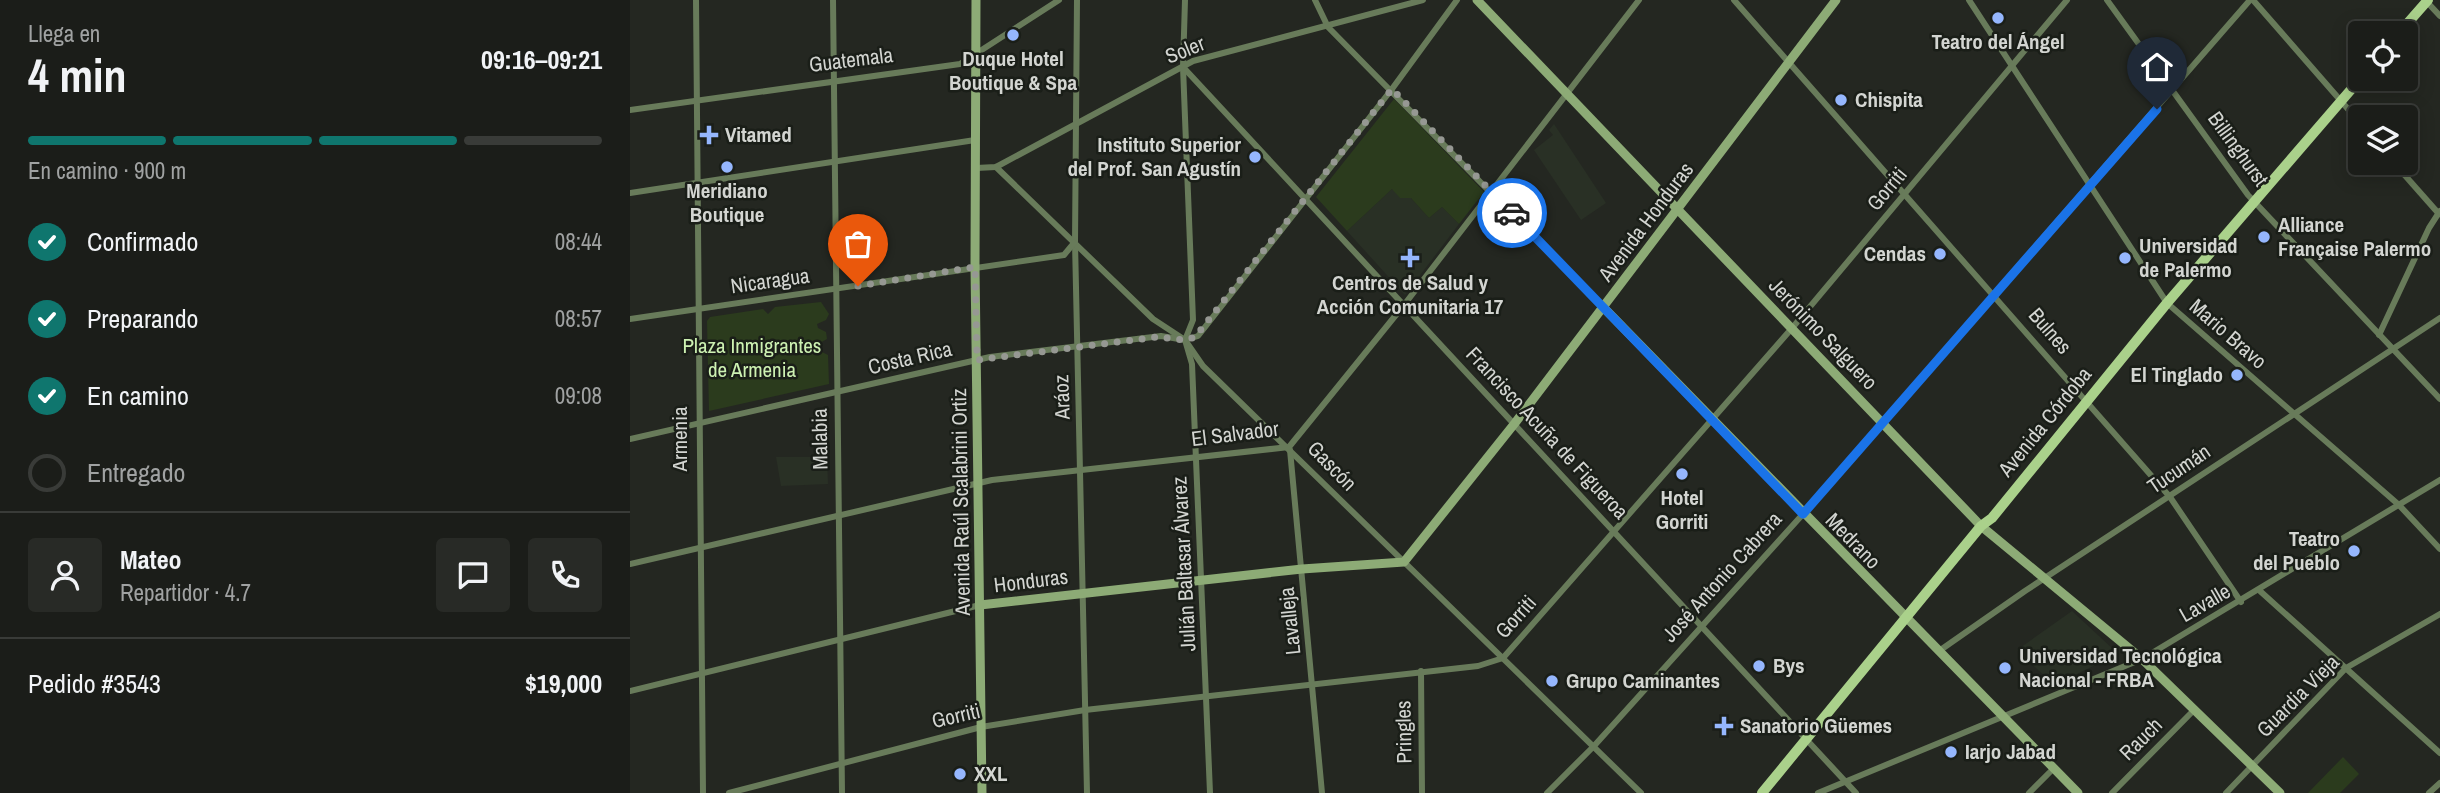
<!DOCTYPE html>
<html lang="es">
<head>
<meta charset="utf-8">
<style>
  body { margin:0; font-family:"Archivo Narrow",sans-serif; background:#282a26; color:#f1f3f6; height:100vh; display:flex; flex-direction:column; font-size:26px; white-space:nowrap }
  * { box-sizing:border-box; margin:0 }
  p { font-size:23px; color:#a0a2a2 }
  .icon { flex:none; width:38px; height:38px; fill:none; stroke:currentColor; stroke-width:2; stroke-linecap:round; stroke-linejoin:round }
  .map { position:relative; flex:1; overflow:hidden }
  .drawer { display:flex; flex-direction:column; background:#1b1d19; width:630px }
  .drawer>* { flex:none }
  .buttons { position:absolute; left:1718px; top:21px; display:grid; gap:14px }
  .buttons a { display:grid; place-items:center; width:70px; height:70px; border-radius:7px; background:#1b1d19; box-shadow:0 4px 18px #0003,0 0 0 2px #393b38; font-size:35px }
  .pin { position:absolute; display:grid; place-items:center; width:60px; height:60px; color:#fff; margin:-72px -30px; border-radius:50% 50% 50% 0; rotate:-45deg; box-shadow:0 0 7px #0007 }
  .pin .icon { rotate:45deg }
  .courier { position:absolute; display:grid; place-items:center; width:70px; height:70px; margin:-35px; border:5px solid #1a73e8; border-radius:50%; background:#fff; color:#222; box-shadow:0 2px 9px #0007 }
  .head em { font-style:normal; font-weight:800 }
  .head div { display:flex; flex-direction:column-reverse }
  .head { display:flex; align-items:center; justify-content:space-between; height:119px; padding:0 28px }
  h1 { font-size:46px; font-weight:800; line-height:52px }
  .bar { display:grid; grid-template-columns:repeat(4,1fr); gap:10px 7px; align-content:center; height:84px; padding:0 28px }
  .bar i { height:9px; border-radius:5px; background:#393b38 }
  .bar .on { background:#0f766e }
  .bar p { grid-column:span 4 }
  .line { display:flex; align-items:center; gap:18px; padding:0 28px; border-top:2px solid #393b38 }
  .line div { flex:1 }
  .round { display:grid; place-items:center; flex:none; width:74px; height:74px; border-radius:7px; background:#282a26 }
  ol { padding:0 28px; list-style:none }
  li { display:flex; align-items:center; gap:21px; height:77px }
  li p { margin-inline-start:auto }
  li .icon { padding:7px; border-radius:50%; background:#0f766e; color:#fff; stroke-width:4 }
  li:last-child { color:#a0a2a2 }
  li i { width:38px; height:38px; border:4px solid #393b38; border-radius:50% }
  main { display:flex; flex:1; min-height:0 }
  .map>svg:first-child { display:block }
  .built { fill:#293025 }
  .green { fill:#2b3b1d }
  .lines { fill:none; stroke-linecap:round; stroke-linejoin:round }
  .street { stroke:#687b5a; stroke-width:6 }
  .secondary { stroke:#8dab76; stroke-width:9 }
  .primary { stroke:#aad18b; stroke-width:10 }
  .done { stroke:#969893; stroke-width:7; stroke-dasharray:0 12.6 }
  .route { stroke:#1a73e8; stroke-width:9 }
  .poi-dot { fill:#95b6fd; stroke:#1a1e18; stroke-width:2.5 }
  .labels { text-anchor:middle; stroke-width:5; stroke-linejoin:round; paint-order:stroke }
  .poi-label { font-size:21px; font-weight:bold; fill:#d3d5d1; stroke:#1a1e18; text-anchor:start }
  .street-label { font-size:21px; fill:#d3d5d1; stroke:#1a1e18 }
  .park-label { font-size:21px; fill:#cdf1b2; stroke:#1a1e18 }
</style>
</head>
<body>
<main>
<section class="drawer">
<div class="head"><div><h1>4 min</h1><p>Llega en</p></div><em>09:16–09:21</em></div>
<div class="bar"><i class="on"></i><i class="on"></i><i class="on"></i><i></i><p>En camino · 900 m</p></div>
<ol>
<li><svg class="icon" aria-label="check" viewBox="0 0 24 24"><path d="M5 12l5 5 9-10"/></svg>Confirmado<p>08:44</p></li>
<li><svg class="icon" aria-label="check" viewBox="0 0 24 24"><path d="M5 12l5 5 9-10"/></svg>Preparando<p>08:57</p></li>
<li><svg class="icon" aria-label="check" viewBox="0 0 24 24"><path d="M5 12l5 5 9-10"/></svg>En camino<p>09:08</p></li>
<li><i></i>Entregado</li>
</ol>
<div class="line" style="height:126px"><a class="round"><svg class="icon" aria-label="person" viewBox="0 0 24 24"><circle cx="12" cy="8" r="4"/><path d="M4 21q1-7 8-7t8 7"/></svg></a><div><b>Mateo</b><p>Repartidor · 4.7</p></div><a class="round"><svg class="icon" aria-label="chat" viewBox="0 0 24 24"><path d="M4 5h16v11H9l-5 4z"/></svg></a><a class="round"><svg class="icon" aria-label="phone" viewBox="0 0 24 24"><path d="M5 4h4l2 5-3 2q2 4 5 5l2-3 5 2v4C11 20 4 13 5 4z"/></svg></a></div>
<div class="line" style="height:91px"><div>Pedido #3543</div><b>$19,000</b></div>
</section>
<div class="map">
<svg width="1810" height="793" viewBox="0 0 1810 793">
  <rect width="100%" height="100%" fill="#242721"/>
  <g class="built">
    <polygon points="924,124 976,203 951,220 904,150 923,135 919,130"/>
    <polygon points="762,189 781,198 799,218 812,207 829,224 775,295 717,231"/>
    <polygon points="146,457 197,457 198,484 151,486"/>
    <polygon points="1442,611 1483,649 1484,656 1424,685 1387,650"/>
  </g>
  <g class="green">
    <polygon points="764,99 854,192 829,224 812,207 799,218 781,198 770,198 762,189 717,231 686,197"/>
    <polygon points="191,302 199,314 196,320 187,324 188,328 196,332 197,339 188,344 188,350 198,355 199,384 79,411 77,321 80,317 133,309 138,314 145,307"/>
    <polygon points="1713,757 1729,774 1710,793 1678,793"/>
  </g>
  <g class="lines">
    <g class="street">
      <polyline points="66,0 73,793"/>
      <polyline points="203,0 212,793"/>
      <polyline points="447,0 445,242 457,793"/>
      <polyline points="555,0 553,67 563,320 555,340 562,364 580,793"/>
      <polyline points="685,0 698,27 973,307"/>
      <polyline points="1104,0 1540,497 1611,602"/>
      <polyline points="1339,0 1537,303 1769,505 1810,549"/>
      <polyline points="1477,0 1618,195 1810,399"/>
      <polyline points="1623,0 1731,124"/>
      <polyline points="1796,1 1810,16"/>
      <polyline points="553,67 1226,793"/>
      <polyline points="0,110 330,64 429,0"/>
      <polyline points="1764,163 1809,214"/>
      <polyline points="366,167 523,319 555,340 573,366 1011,793"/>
      <polyline points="346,168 366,167 563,61 793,0"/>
      <polyline points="0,193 345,140"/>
      <polyline points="0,319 434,255 444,243"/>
      <polyline points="1749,335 1799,228 1810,211"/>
      <polyline points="0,439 360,357 531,336 555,340 568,336 762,89 827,0"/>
      <polyline points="660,450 692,793"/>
      <polyline points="0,564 362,480 659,447 774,305 1009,0"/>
      <polyline points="1630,591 1810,753"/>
      <polyline points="1309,651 1395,591 1810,318"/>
      <polyline points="791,671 792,793"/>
      <polyline points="0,691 350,605"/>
      <polyline points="99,793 351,727 455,710 848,666 873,658 1163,327 1437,0"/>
      <polyline points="917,793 964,746 1173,514 1620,0"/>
      <polyline points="1188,793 1512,659 1810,480"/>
      <polyline points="1399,793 1424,768"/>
      <polyline points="1482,793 1565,709"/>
      <polyline points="1596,793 1716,668 1810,614"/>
      <polyline points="1799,793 1810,783"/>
    </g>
    <g class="secondary">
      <polyline points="346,0 345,267 352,793"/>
      <polyline points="847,0 1351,526 1512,659 1650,793"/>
      <polyline points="973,307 1448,793"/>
      <polyline points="350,605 672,569 774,562 885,423 1206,0"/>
    </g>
    <g class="primary">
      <polyline points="1769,33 1798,0"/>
      <polyline points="1132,793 1351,526 1362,518 1537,303 1731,78"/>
    </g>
  </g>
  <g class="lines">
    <polyline class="done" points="228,286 345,267 347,360 527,337 555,340 565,337 762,89 882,213"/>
    <polyline class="route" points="882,213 1173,514 1527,109"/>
  </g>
  <g class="poi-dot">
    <circle cx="1368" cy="18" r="7"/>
    <circle cx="383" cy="35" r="7"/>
    <circle cx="1211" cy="100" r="7"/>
    <path d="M75.5 124.5h7v7h7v7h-7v7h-7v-7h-7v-7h7z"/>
    <circle cx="625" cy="157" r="7"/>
    <circle cx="97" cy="167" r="7"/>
    <circle cx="1634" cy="237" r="7"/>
    <circle cx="1310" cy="254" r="7"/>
    <path d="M776.5 247.5h7v7h7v7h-7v7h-7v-7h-7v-7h7z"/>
    <circle cx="1495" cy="258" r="7"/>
    <circle cx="1607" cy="375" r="7"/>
    <circle cx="1052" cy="474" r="7"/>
    <circle cx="1724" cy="551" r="7"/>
    <circle cx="1129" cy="666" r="7"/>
    <circle cx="1375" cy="668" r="7"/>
    <circle cx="922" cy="681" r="7"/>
    <path d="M1090.5 715.5h7v7h7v7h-7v7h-7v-7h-7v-7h7z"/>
    <circle cx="1321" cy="752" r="7"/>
    <circle cx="330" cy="774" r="7"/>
  </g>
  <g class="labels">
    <g class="poi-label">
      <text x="1368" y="49" text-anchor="middle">Teatro del Ángel</text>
      <text x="383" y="66" text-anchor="middle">Duque Hotel<tspan x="383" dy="24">Boutique &amp; Spa</tspan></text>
      <text x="1225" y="107">Chispita</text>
      <text x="95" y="142">Vitamed</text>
      <text x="611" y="152" text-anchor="end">Instituto Superior<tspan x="611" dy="24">del Prof. San Agustín</tspan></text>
      <text x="97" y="198" text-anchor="middle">Meridiano<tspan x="97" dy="24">Boutique</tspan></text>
      <text x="1648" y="232">Alliance<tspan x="1648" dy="24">Française Palermo</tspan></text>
      <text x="1509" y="253">Universidad<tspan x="1509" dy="24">de Palermo</tspan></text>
      <text x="1296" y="261" text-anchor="end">Cendas</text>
      <text x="780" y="290" text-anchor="middle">Centros de Salud y<tspan x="780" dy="24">Acción Comunitaria 17</tspan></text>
      <text x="1593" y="382" text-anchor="end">El Tinglado</text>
      <text x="1052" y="505" text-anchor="middle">Hotel<tspan x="1052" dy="24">Gorriti</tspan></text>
      <text x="1710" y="546" text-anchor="end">Teatro<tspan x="1710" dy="24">del Pueblo</tspan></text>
      <text x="1389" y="663">Universidad Tecnológica<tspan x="1389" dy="24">Nacional - FRBA</tspan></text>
      <text x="1143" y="673">Bys</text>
      <text x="936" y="688">Grupo Caminantes</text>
      <text x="1110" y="733">Sanatorio Güemes</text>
      <text x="1335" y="759">Iarjo Jabad</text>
      <text x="344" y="781">XXL</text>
    </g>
    <g class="street-label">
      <text transform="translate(555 50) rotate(-22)" y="7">Soler</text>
      <text transform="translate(221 60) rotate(-7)" y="7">Guatemala</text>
      <text transform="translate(1608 149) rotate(54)" y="7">Billinghurst</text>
      <text transform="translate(1257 189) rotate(-50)" y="7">Gorriti</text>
      <text transform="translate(1016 222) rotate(-53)" y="7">Avenida Honduras</text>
      <text transform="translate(140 281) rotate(-8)" y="7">Nicaragua</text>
      <text transform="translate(1420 331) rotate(49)" y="7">Bulnes</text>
      <text transform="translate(1193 334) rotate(46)" y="7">Jerónimo Salguero</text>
      <text transform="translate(1598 334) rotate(41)" y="7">Mario Bravo</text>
      <text transform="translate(280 358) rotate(-13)" y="7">Costa Rica</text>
      <text transform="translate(432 397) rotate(-92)" y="7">Aráoz</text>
      <text transform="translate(1415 422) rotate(-51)" y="7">Avenida Córdoba</text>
      <text transform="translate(917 433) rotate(47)" y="7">Francisco Acuña de Figueroa</text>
      <text transform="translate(605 434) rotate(-7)" y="7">El Salvador</text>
      <text transform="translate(50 439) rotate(-90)" y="7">Armenia</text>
      <text transform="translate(190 439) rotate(-91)" y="7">Malabia</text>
      <text transform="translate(702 466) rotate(46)" y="7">Gascón</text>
      <text transform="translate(1549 469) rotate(-34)" y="7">Tucumán</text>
      <text transform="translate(331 502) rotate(-91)" y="7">Avenida Raúl Scalabrini Ortiz</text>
      <text transform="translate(1223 541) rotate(46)" y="7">Medrano</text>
      <text transform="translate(554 564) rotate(-93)" y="7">Julián Baltasar Álvarez</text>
      <text transform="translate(1092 577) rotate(-48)" y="7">José Antonio Cabrera</text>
      <text transform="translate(401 581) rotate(-7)" y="7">Honduras</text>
      <text transform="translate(1575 603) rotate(-30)" y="7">Lavalle</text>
      <text transform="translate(886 617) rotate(-48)" y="7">Gorriti</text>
      <text transform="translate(660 621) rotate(-96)" y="7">Lavalleja</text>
      <text transform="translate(1668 696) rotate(-45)" y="7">Guardia Vieja</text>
      <text transform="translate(326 716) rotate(-13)" y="7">Gorriti</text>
      <text transform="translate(774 732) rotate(-91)" y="7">Pringles</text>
      <text transform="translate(1511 739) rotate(-45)" y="7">Rauch</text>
    </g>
    <g class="park-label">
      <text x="122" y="353">Plaza Inmigrantes<tspan x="122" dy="24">de Armenia</tspan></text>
    </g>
  </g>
</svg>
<div class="buttons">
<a><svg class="icon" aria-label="locate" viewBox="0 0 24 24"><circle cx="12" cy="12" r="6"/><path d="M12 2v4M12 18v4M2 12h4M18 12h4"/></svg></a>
<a><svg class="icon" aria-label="layers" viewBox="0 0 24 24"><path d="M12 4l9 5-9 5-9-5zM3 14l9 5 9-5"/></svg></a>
</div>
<div class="pin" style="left:228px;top:286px;background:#ea580c"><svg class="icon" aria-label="bag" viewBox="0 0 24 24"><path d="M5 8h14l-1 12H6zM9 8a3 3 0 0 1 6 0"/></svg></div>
<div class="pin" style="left:1527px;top:109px;background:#1f2937"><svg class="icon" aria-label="home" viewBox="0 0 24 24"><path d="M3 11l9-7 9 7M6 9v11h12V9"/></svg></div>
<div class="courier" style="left:882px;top:213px"><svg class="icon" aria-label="car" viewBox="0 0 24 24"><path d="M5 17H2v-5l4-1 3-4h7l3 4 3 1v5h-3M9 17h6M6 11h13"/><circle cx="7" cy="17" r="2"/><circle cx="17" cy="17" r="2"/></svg></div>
</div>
</main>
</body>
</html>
